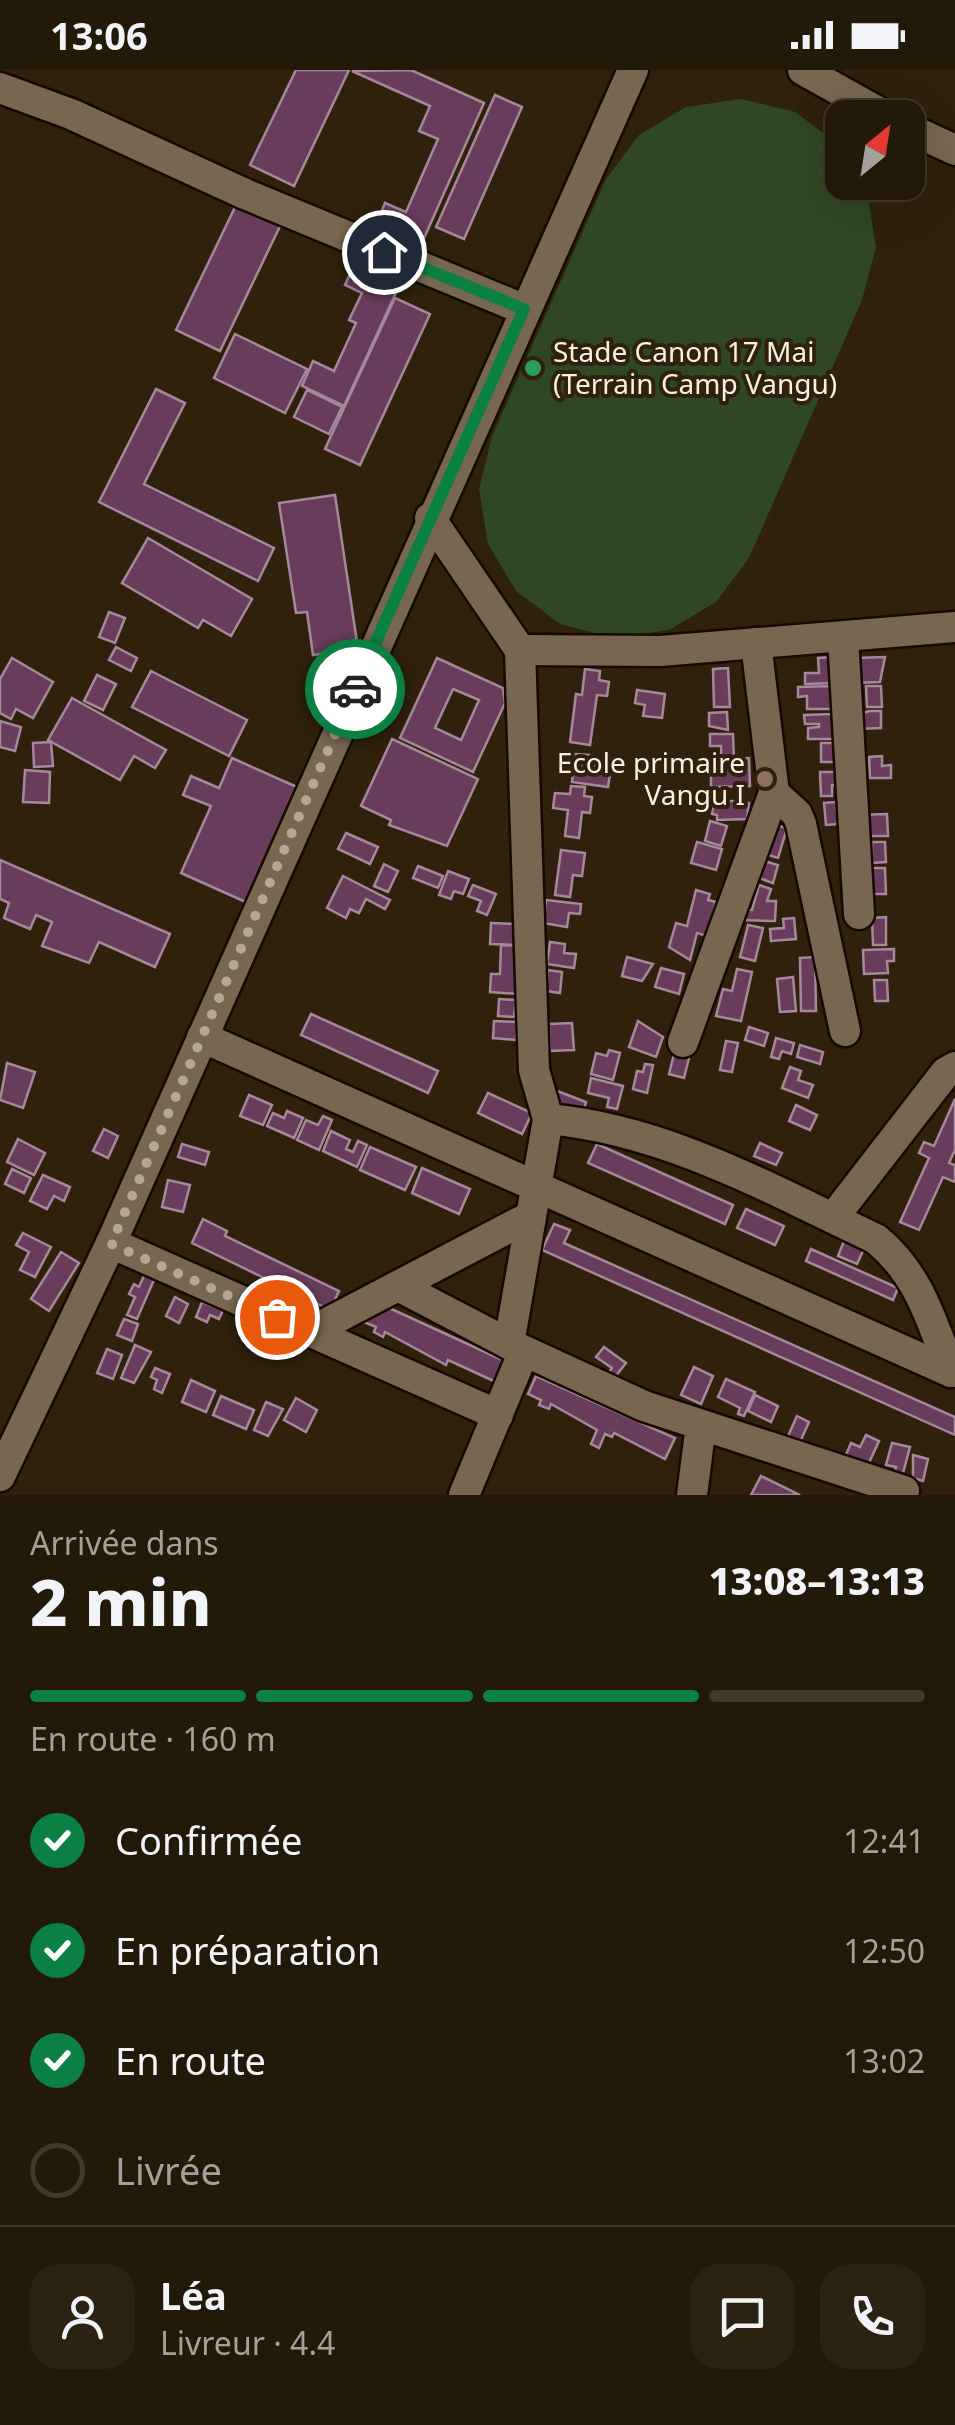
<!DOCTYPE html>
<html lang="fr">
<head>
<meta charset="utf-8">
<style>
  body { margin:0; font-family:"Noto Sans",sans-serif; background:#2b2212; color:#f1f3f6; height:100vh; display:flex; flex-direction:column; font-size:38px; white-space:nowrap }
  * { box-sizing:border-box; margin:0 }
  p { font-size:32px; color:#a3a09c }
  .icon { flex:none; width:55px; height:55px; fill:none; stroke:currentColor; stroke-width:2; stroke-linecap:round; stroke-linejoin:round }
  .map { position:relative; height:1425px; overflow:hidden }
  .drawer { display:flex; flex-direction:column; background:#231909; flex:1 }
  .drawer>* { flex:none }
  .needle { width:65px; rotate:30deg }
  .tools { position:absolute; left:825px; top:30px; display:grid; gap:20px }
  .tools a { display:grid; place-items:center; width:100px; height:100px; border-radius:20px; background:#231909; box-shadow:0 10px 40px #0002,0 0 0 2px #40382a; font-size:50px }
  .pin { position:absolute; display:grid; place-items:center; width:85px; height:85px; color:#fff; margin:-42px; border:5px solid #fff; border-radius:50%; box-shadow:0 2px 10px #0007 }
  .courier { position:absolute; display:grid; place-items:center; width:100px; height:100px; margin:-50px; border:8px solid #0b8043; border-radius:50%; background:#fff; color:#222; box-shadow:0 2px 12px #0007 }
  .headline em { font-style:normal; font-weight:800 }
  .headline div { display:flex; flex-direction:column-reverse }
  .headline { display:flex; align-items:center; justify-content:space-between; height:170px; padding:0 30px }
  h1 { font-size:65px; font-weight:800; line-height:75px }
  .bar { display:grid; grid-template-columns:repeat(4,1fr); gap:15px 10px; align-content:center; height:120px; padding:0 30px }
  .bar i { height:12px; border-radius:8px; background:#40382a }
  .bar .active { background:#0b8043 }
  .bar p { grid-column:span 4 }
  .line { display:flex; align-items:center; gap:25px; padding:0 30px; border-top:2px solid #40382a }
  .line div { flex:1 }
  .round { display:grid; place-items:center; flex:none; width:105px; height:105px; border-radius:30px; background:#2b2212 }
  ol { padding:0 30px; list-style:none }
  li { display:flex; align-items:center; gap:30px; height:110px }
  li p { margin-inline-start:auto }
  li .icon { padding:10px; border-radius:50%; background:#0b8043; color:#fff; stroke-width:4 }
  li:last-child { color:#a3a09c }
  li i { width:55px; height:55px; border:5px solid #40382a; border-radius:50% }
  .status { display:flex; justify-content:space-between; align-items:center; height:70px; padding:0 50px; background:#231909; direction:ltr }
  .status svg { height:28px; fill:currentColor }
  .map>svg:first-child { display:block }
  .green { fill:#304723 }
  .building { fill:#693c5c; stroke:#a3899a; stroke-width:2.5; fill-rule:evenodd }
  .lines { fill:none; stroke-linecap:round; stroke-linejoin:round }
  .minor-casing { stroke:#170a00; stroke-width:35 }
  .minor { stroke:#776650; stroke-width:30 }
  .done { stroke:#b2a798; stroke-width:10; stroke-dasharray:0 18 }
  .route { stroke:#0b8043; stroke-width:12 }
  .leisure-dot { fill:#2e9e5b; stroke:#2f210c; stroke-width:4 }
  .education-dot { fill:#8d6e63; stroke:#2f210c; stroke-width:4 }
  .labels { text-anchor:middle; stroke-width:8; stroke-linejoin:round; paint-order:stroke }
  .poi-label { font-size:28px; fill:#f9efe3; stroke:#2f210c; text-anchor:start }
</style>
</head>
<body>
<div class="status"><b>13:06</b><svg viewBox="0 0 49 12"><path d="M0 12V9h3v3zM5 12V6h3v6zM10 12V3h3v9zM15 12V0h3v12zM26 1h20v11H26zM47 4h2v5h-2z"/></svg></div>
<div class="map">
<svg width="955" height="1425" viewBox="0 0 955 1425">
  <rect width="100%" height="100%" fill="#2f210c"/>
  <polygon class="green" points="741,29 795,42 839,75 842,112 861,113 867,122 876,177 862,230 749,488 716,532 669,560 614,568 560,554 516,521 488,474 479,419 492,366 606,109 639,65 686,37"/>
  <g class="building">
    <polygon points="296,0 349,0 294,116 250,95"/>
    <polygon points="411,0 484,33 421,175 376,155 385,133 406,142 438,69 419,61 430,36 352,1"/>
    <polygon points="495,25 522,37 464,169 436,157"/>
    <polygon points="238,131 282,152 220,281 176,260"/>
    <polygon points="360,182 405,203 344,336 302,316 313,291 334,301 356,253 349,250 362,223 345,215"/>
    <polygon points="395,228 430,244 360,395 325,379"/>
    <polygon points="235,264 307,299 285,343 214,308"/>
    <polygon points="156,319 185,333 144,414 274,478 258,511 99,432"/>
    <polygon points="307,320 342,337 329,364 294,347"/>
    <polygon points="335,425 358,579 313,585 307,542 296,543 279,433"/>
    <polygon points="148,468 252,529 231,566 203,550 198,558 122,513"/>
    <polygon points="109,542 125,548 115,573 99,567"/>
    <polygon points="116,577 137,588 131,601 109,590"/>
    <polygon points="833,587 834,613 805,614 805,603 819,603 818,588"/>
    <polygon points="885,587 880,612 855,613 854,588"/>
    <polygon points="12,588 53,612 33,648 16,639 11,649 0,643 0,609"/>
    <path d="M437,588L503,618L505,633L473,702L400,668ZM453,619L479,630L461,670L435,658Z"/>
    <polygon points="728,598 730,637 714,637 713,599"/>
    <polygon points="585,599 600,601 599,610 609,612 607,626 597,625 590,675 570,672 576,624 582,625"/>
    <polygon points="151,601 247,650 229,686 132,637"/>
    <polygon points="97,605 116,614 103,640 84,631"/>
    <polygon points="832,616 833,639 807,639 807,626 798,627 798,617"/>
    <polygon points="866,616 881,616 882,637 867,637"/>
    <polygon points="637,620 665,624 662,648 643,646 645,635 635,633"/>
    <polygon points="72,628 166,680 155,698 134,686 120,710 48,670"/>
    <polygon points="869,641 881,641 881,658 858,659 857,645"/>
    <polygon points="727,642 728,660 709,656 709,643"/>
    <polygon points="834,644 835,669 808,669 808,658 819,657 819,654 805,654 804,645"/>
    <polygon points="0,651 21,657 15,681 0,677"/>
    <polygon points="710,664 733,664 734,689 749,688 750,716 711,717 711,706 722,705 721,676 710,676"/>
    <polygon points="392,669 478,709 447,776 389,755 391,750 361,736"/>
    <polygon points="51,672 53,696 34,697 33,673"/>
    <polygon points="821,673 835,673 836,692 821,692"/>
    <polygon points="575,684 589,685 587,695 597,696 596,702 610,704 608,717 572,712"/>
    <polygon points="882,686 882,696 891,695 891,708 870,708 869,687"/>
    <polygon points="232,688 299,718 248,833 181,803 211,736 183,725 191,706 219,718"/>
    <polygon points="25,700 50,702 49,733 23,732"/>
    <polygon points="820,702 839,702 839,715 832,715 832,726 821,726"/>
    <polygon points="571,716 585,717 584,726 592,727 590,743 582,742 579,768 565,766 568,740 553,738 555,723 570,724"/>
    <polygon points="714,729 749,733 747,749 717,750 717,745 712,744"/>
    <polygon points="836,732 838,754 826,755 824,733"/>
    <polygon points="887,744 888,766 859,766 858,745"/>
    <polygon points="710,751 727,756 721,776 705,771"/>
    <polygon points="776,755 787,758 778,788 768,785"/>
    <polygon points="346,763 378,777 370,794 338,779"/>
    <polygon points="697,772 722,779 716,800 691,793"/>
    <polygon points="872,772 885,772 886,792 872,793"/>
    <polygon points="561,780 585,783 582,806 573,805 570,827 555,825"/>
    <polygon points="0,790 170,864 155,897 99,872 89,893 42,876 52,852 36,845 30,859 4,848 9,833 0,829"/>
    <polygon points="764,791 778,795 773,813 759,808"/>
    <polygon points="384,794 398,801 388,822 374,816"/>
    <polygon points="418,796 443,806 438,818 413,808"/>
    <polygon points="872,798 885,798 886,824 873,824"/>
    <polygon points="448,801 469,809 463,824 454,821 451,829 439,825"/>
    <polygon points="343,806 390,830 385,839 366,829 359,843 350,839 346,848 327,838"/>
    <polygon points="473,815 496,824 487,845 477,841 481,831 468,826"/>
    <polygon points="759,815 771,819 767,831 776,831 775,851 739,850 739,839 752,840"/>
    <polygon points="696,820 710,824 708,830 716,832 707,866 697,863 690,890 669,877 676,853 687,856"/>
    <polygon points="546,830 581,834 580,844 569,843 567,857 543,853"/>
    <polygon points="886,847 886,875 873,875 872,848"/>
    <polygon points="794,848 796,869 771,871 770,859 784,858 783,849"/>
    <polygon points="491,853 515,854 514,875 490,874"/>
    <polygon points="748,855 763,858 755,891 740,887"/>
    <polygon points="550,872 565,874 564,883 576,884 574,898 547,894"/>
    <polygon points="501,875 520,876 518,924 490,922 491,904 500,904"/>
    <polygon points="894,879 894,891 887,891 888,903 864,904 863,880"/>
    <polygon points="627,887 653,894 642,911 622,906"/>
    <polygon points="815,887 816,941 801,941 800,888"/>
    <polygon points="661,898 684,904 679,924 655,917"/>
    <polygon points="737,899 752,902 741,951 716,946 723,919 732,921"/>
    <polygon points="548,900 562,902 560,923 546,921"/>
    <polygon points="793,907 796,941 780,942 777,909"/>
    <polygon points="874,910 887,910 888,931 875,931"/>
    <polygon points="499,929 516,930 514,947 498,946"/>
    <polygon points="311,944 438,1001 428,1023 301,965"/>
    <polygon points="494,951 517,952 516,970 493,968"/>
    <polygon points="638,951 663,967 656,987 629,977"/>
    <polygon points="572,953 574,980 550,981 549,954"/>
    <polygon points="749,957 768,963 764,976 745,970"/>
    <polygon points="776,968 794,973 791,984 782,981 779,989 771,987"/>
    <polygon points="726,971 738,973 732,1002 720,1000"/>
    <polygon points="800,975 823,982 820,994 797,987"/>
    <polygon points="609,980 620,983 613,1010 591,1004 596,983 607,986"/>
    <polygon points="674,984 689,988 684,1008 669,1004"/>
    <polygon points="7,993 35,1002 23,1038 0,1030"/>
    <polygon points="645,994 653,995 647,1023 633,1019 637,1001 643,1002"/>
    <polygon points="790,997 801,1001 798,1010 813,1015 808,1028 782,1018"/>
    <polygon points="591,1008 623,1016 617,1039 607,1037 609,1028 588,1023"/>
    <polygon points="552,1019 586,1032 583,1043 548,1031"/>
    <polygon points="488,1023 532,1043 522,1064 478,1043"/>
    <polygon points="249,1025 272,1035 263,1055 240,1046"/>
    <polygon points="955,1029 955,1080 949,1093 955,1095 955,1112 943,1107 919,1160 900,1152 929,1088 919,1083 924,1072 934,1076"/>
    <polygon points="796,1035 817,1045 810,1060 789,1051"/>
    <polygon points="287,1041 303,1048 294,1068 267,1056 273,1043 284,1048"/>
    <polygon points="323,1046 332,1050 319,1080 297,1070 306,1050 318,1055"/>
    <polygon points="104,1059 118,1066 108,1088 93,1081"/>
    <polygon points="331,1061 350,1070 346,1079 353,1082 358,1071 367,1075 357,1097 323,1081"/>
    <polygon points="18,1069 45,1083 34,1105 7,1092"/>
    <polygon points="760,1073 782,1083 776,1095 754,1086"/>
    <polygon points="182,1074 209,1082 205,1095 178,1087"/>
    <polygon points="597,1074 733,1135 725,1154 588,1093"/>
    <polygon points="370,1077 416,1097 405,1120 360,1100"/>
    <polygon points="422,1098 470,1119 459,1144 412,1123"/>
    <polygon points="12,1099 31,1108 24,1123 5,1114"/>
    <polygon points="43,1105 70,1117 64,1131 54,1126 47,1139 30,1131"/>
    <polygon points="168,1110 190,1115 183,1142 162,1137"/>
    <polygon points="746,1139 784,1156 775,1175 737,1158"/>
    <polygon points="203,1149 227,1161 225,1166 339,1221 330,1240 303,1227 296,1243 281,1236 289,1220 192,1173"/>
    <polygon points="554,1154 570,1160 564,1173 955,1347 955,1365 542,1180"/>
    <polygon points="23,1163 51,1177 35,1207 20,1200 29,1182 16,1175"/>
    <polygon points="844,1171 864,1179 857,1194 838,1186"/>
    <polygon points="811,1179 898,1218 893,1230 806,1191"/>
    <polygon points="61,1182 79,1193 49,1241 31,1229"/>
    <polygon points="147,1199 157,1203 137,1249 127,1245 135,1227 129,1224 134,1214 139,1217"/>
    <polygon points="175,1227 188,1234 179,1253 166,1246"/>
    <polygon points="374,1231 507,1292 498,1313 448,1290 446,1295 385,1262 383,1267 374,1262 376,1257 364,1252"/>
    <polygon points="202,1232 223,1240 219,1249 210,1245 207,1252 196,1247"/>
    <polygon points="124,1249 138,1254 132,1271 117,1265"/>
    <polygon points="135,1275 151,1282 134,1313 121,1308"/>
    <polygon points="604,1277 626,1293 611,1312 605,1307 612,1298 596,1287"/>
    <polygon points="107,1279 122,1285 113,1309 97,1303"/>
    <polygon points="694,1297 713,1306 701,1334 681,1325"/>
    <polygon points="155,1298 170,1304 162,1323 154,1319 157,1310 151,1307"/>
    <polygon points="536,1306 675,1368 665,1389 614,1363 612,1367 605,1364 599,1378 591,1374 597,1360 551,1334 549,1339 539,1335 541,1330 528,1324"/>
    <polygon points="726,1309 755,1322 744,1346 738,1344 740,1338 718,1327"/>
    <polygon points="191,1310 215,1321 206,1342 182,1332"/>
    <polygon points="755,1325 778,1336 771,1352 748,1341"/>
    <polygon points="221,1326 254,1340 246,1359 213,1345"/>
    <polygon points="296,1328 317,1340 306,1362 284,1350"/>
    <polygon points="266,1332 283,1339 268,1366 254,1360"/>
    <polygon points="797,1346 809,1352 800,1372 788,1366"/>
    <polygon points="866,1365 879,1371 867,1397 845,1387 851,1373 860,1377"/>
    <polygon points="892,1373 910,1377 902,1407 893,1405 896,1397 886,1395"/>
    <polygon points="913,1385 928,1389 923,1411 913,1408"/>
    <polygon points="761,1406 800,1425 751,1425"/>
  </g>
  <g class="lines">
    <defs>
      <g id="minor">
        <polyline points="803,0 889,48"/>
        <polyline points="0,18 71,44 245,124 523,239"/>
        <polyline points="908,58 955,80"/>
        <polyline points="430,448 520,580 534,1000 548,1049 509,1274"/>
        <polyline points="843,567 859,844"/>
        <polyline points="520,580 660,581 955,557"/>
        <polyline points="774,723 797,744 801,754 845,961"/>
        <polyline points="202,967 951,1302"/>
        <polyline points="683,972 774,723 756,573"/>
        <path d="M548,1049C667,1060 770,1119 876,1169C919,1204 932,1252 951,1302"/>
        <polyline points="833,1148 946,1002 955,997"/>
        <polyline points="111,1173 498,1345"/>
        <polyline points="398,1216 509,1274 644,1336 904,1421"/>
        <polyline points="310,1262 531,1146"/>
        <polyline points="0,1406 111,1173 633,0"/>
        <polyline points="464,1425 524,1281"/>
        <polyline points="692,1425 701,1355"/>
      </g>
    </defs>
    <use href="#minor" class="minor-casing"/>
    <use href="#minor" class="minor"/>
  </g>
  <g class="lines">
    <polyline class="done" points="277,1247 111,1174 355,619"/>
    <polyline class="route" points="355,619 524,239 384,182"/>
  </g>
  <circle class="leisure-dot" cx="533" cy="298" r="10"/>
  <circle class="education-dot" cx="765" cy="709" r="10"/>
  <g class="labels">
    <g class="poi-label">
      <text x="553" y="292">Stade Canon 17 Mai<tspan x="553" dy="32">(Terrain Camp Vangu)</tspan></text>
      <text x="745" y="703" text-anchor="end">Ecole primaire<tspan x="745" dy="32">Vangu I</tspan></text>
    </g>
  </g>
</svg>
<div class="tools">
<a><svg class="needle" viewBox="-14 -14 28 28"><path d="M0-13l5 13h-10z" fill="#e53935"/><path d="M0 13l5-13h-10z" fill="#a3a09c"/></svg></a>
</div>
<div class="pin" style="left:277px;top:1247px;background:#ea580c"><svg class="icon" aria-label="bag" viewBox="0 0 24 24"><path d="M5 8h14l-1 12H6zM9 8a3 3 0 0 1 6 0"/></svg></div>
<div class="pin" style="left:384px;top:182px;background:#1f2937"><svg class="icon" aria-label="home" viewBox="0 0 24 24"><path d="M3 11l9-7 9 7M6 9v11h12V9"/></svg></div>
<div class="courier" style="left:355px;top:619px"><svg class="icon" aria-label="car" viewBox="0 0 24 24"><path d="M5 17H2v-5l4-1 3-4h7l3 4 3 1v5h-3M9 17h6M6 11h13"/><circle cx="7" cy="17" r="2"/><circle cx="17" cy="17" r="2"/></svg></div>
</div>
<section class="drawer">
<div class="headline"><div><h1>2 min</h1><p>Arrivée dans</p></div><em>13:08–13:13</em></div>
<div class="bar"><i class="active"></i><i class="active"></i><i class="active"></i><i></i><p>En route · 160 m</p></div>
<ol>
<li><svg class="icon" aria-label="check" viewBox="0 0 24 24"><path d="M5 12l5 5 9-10"/></svg>Confirmée<p>12:41</p></li>
<li><svg class="icon" aria-label="check" viewBox="0 0 24 24"><path d="M5 12l5 5 9-10"/></svg>En préparation<p>12:50</p></li>
<li><svg class="icon" aria-label="check" viewBox="0 0 24 24"><path d="M5 12l5 5 9-10"/></svg>En route<p>13:02</p></li>
<li><i></i>Livrée</li>
</ol>
<div class="line" style="height:180px"><a class="round"><svg class="icon" aria-label="person" viewBox="0 0 24 24"><circle cx="12" cy="8" r="4"/><path d="M4 21q1-7 8-7t8 7"/></svg></a><div><b>Léa</b><p>Livreur · 4.4</p></div><a class="round"><svg class="icon" aria-label="chat" viewBox="0 0 24 24"><path d="M4 5h16v11H9l-5 4z"/></svg></a><a class="round"><svg class="icon" aria-label="phone" viewBox="0 0 24 24"><path d="M5 4h4l2 5-3 2q2 4 5 5l2-3 5 2v4C11 20 4 13 5 4z"/></svg></a></div>
</section>
</body>
</html>
